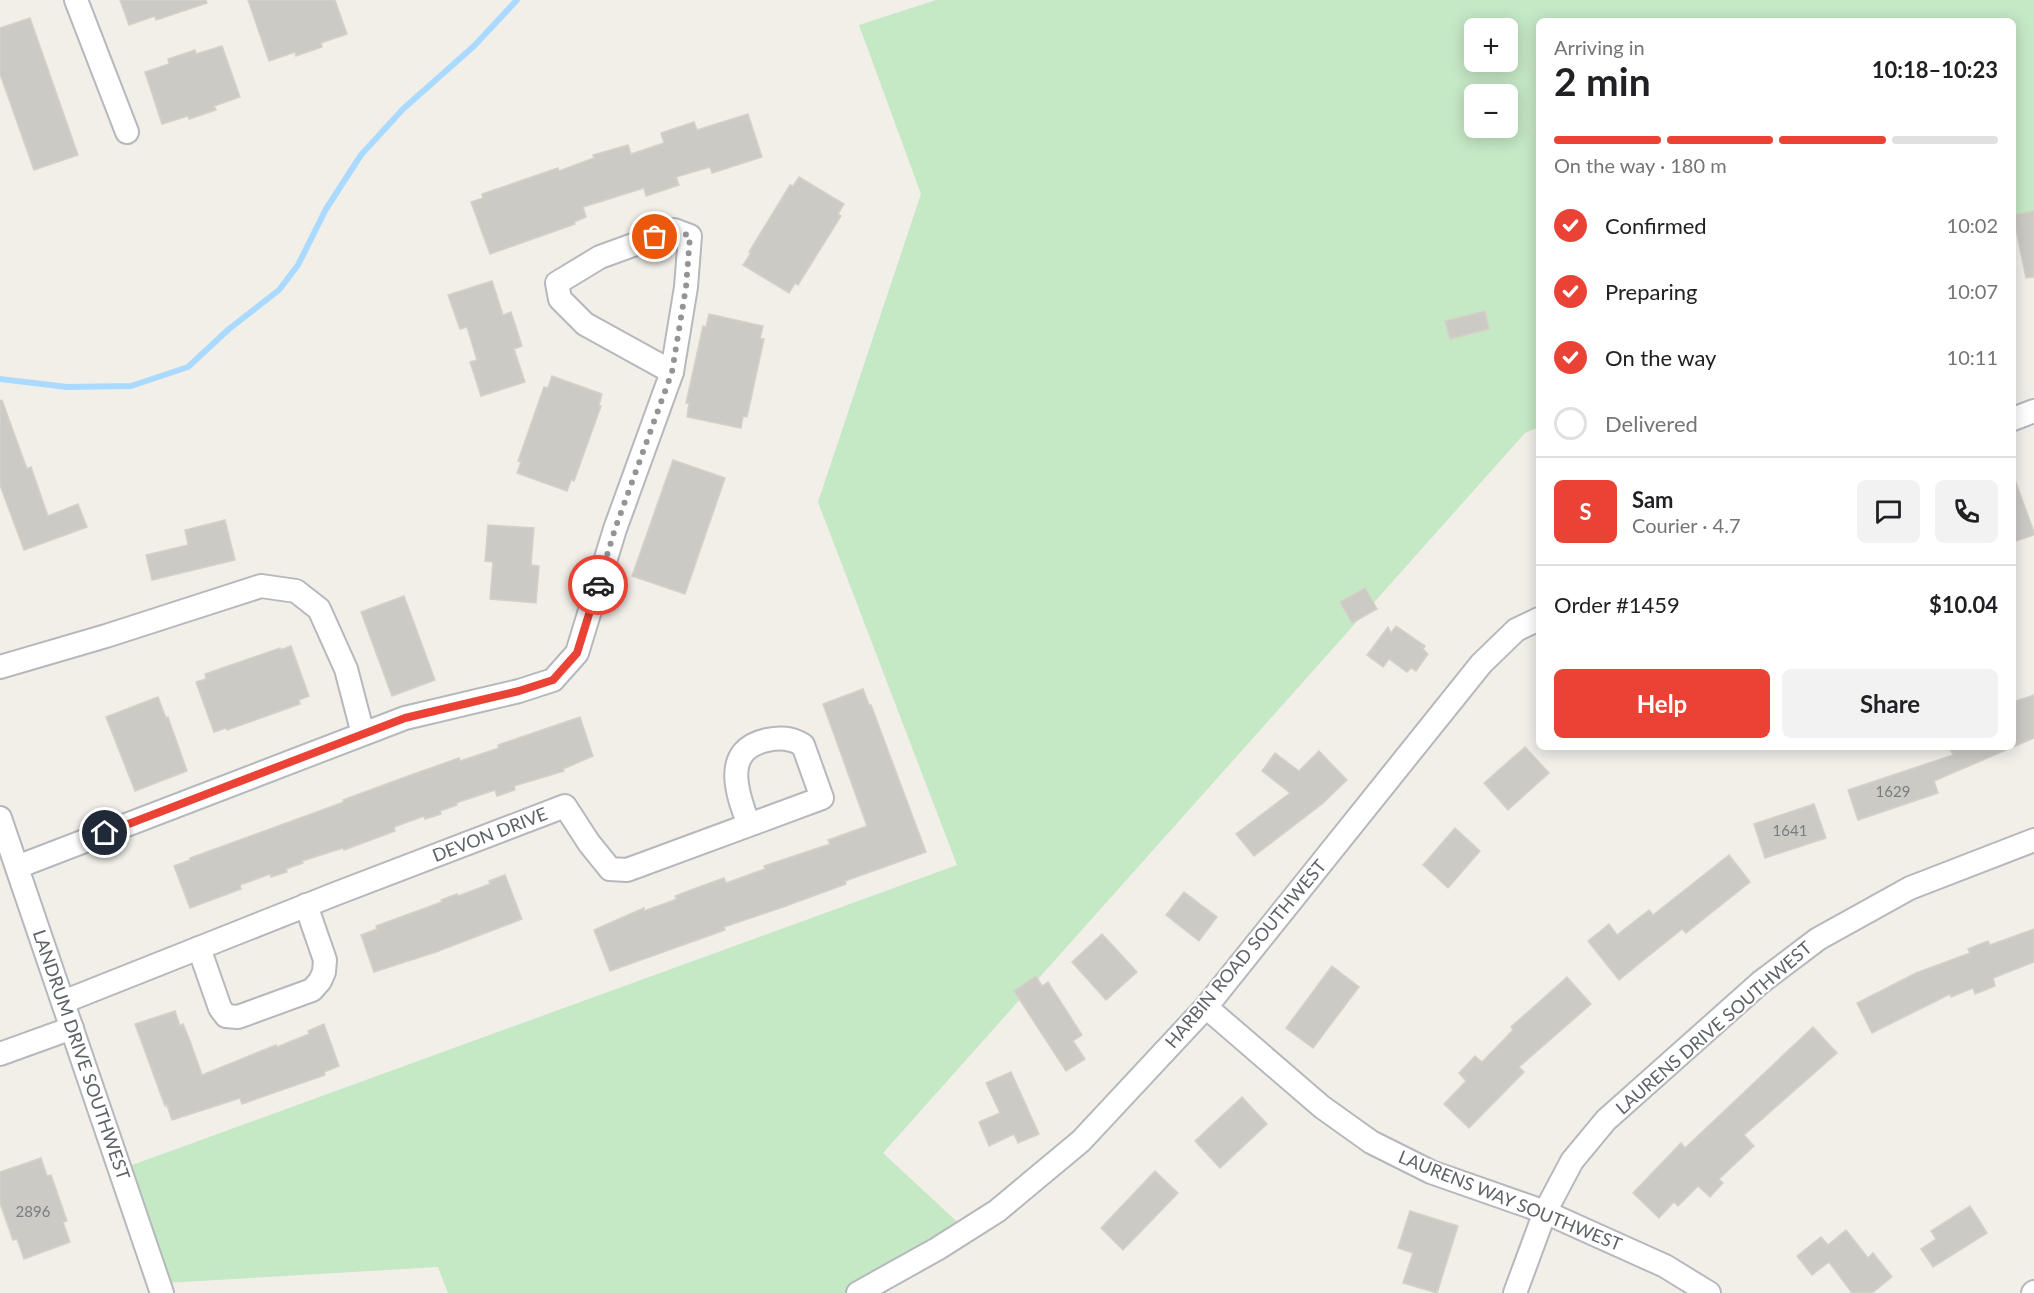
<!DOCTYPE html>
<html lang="en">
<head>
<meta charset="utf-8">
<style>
  body { margin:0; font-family:Lato,sans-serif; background:#f2f2f2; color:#202124; height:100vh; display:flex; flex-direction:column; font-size:22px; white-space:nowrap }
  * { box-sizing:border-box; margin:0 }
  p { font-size:20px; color:#757577 }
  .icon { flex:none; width:33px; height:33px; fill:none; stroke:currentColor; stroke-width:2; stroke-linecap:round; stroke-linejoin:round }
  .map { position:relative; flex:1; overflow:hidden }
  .side { position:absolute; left:1536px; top:18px; width:480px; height:732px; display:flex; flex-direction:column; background:#fff; border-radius:9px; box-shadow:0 3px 15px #0003 }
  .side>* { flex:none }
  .controls { position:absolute; left:1464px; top:18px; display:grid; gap:12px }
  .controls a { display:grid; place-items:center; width:54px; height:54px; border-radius:9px; background:#fff; box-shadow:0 3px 15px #0003; font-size:30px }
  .pin { position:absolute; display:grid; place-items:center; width:51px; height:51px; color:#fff; margin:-26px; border:3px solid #fff; border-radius:50%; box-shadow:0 2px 6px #0007 }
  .courier { position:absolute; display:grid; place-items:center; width:60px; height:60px; margin:-30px; border:4px solid #ea4335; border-radius:50%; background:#fff; color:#222; box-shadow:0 2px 8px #0007 }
  .head em { font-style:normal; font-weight:700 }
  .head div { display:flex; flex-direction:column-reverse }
  .head { display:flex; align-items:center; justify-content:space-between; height:102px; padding:0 18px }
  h1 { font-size:39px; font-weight:700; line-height:45px }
  .bar { display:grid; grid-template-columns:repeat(4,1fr); gap:9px 6px; align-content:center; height:72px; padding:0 18px }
  .bar i { height:8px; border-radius:4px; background:#e0e0e0 }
  .bar .active { background:#ea4335 }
  .bar p { grid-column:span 4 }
  .line { display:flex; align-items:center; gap:15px; padding:0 18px; border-top:2px solid #e0e0e0 }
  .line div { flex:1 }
  .round { display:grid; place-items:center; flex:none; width:63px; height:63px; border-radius:9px; background:#f2f2f2 }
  ol { padding:0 18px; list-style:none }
  li { display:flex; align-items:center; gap:18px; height:66px }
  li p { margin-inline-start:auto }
  li .icon { padding:6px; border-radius:50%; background:#ea4335; color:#fff; stroke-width:4 }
  li:last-child { color:#757577 }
  li i { width:33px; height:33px; border:3px solid #e0e0e0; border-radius:50% }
  .button { display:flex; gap:12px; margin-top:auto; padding:12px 18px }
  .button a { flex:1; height:69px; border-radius:9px; background:#ea4335; color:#fff; font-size:24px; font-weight:700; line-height:69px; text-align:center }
  .button a+a { background:#f2f2f2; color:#202124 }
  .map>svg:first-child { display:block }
  .green { fill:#c5e8c5; fill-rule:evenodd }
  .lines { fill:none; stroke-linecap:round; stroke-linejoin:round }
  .stream { stroke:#aadaff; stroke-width:6 }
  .building { fill:#cccac5; stroke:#d6d1c6; stroke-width:1.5 }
  .street-casing { stroke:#b5b8bc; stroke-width:26 }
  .street { stroke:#fff; stroke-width:22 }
  .done { stroke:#929495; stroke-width:6; stroke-dasharray:0 10.8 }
  .route { stroke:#ea4335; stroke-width:8 }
  .labels { text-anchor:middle; stroke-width:4.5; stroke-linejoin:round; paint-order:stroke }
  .number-label { font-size:15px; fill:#7a7d7f }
  .street-label { font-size:18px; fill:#5f6368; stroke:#fff }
</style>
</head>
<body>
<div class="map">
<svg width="2034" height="1293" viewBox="0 0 2034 1293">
  <rect width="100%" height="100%" fill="#f1efe8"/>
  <path class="green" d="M936,0H2034V221L2013,230V21H1539V427L1525,433L883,1153L967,1231L858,1293H448L438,1267L164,1283L124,1168L957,865L818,502L921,194L859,25ZM1474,28H1508V62H1474ZM1474,94H1508V128H1474Z"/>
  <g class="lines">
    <polyline class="stream" points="0,379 67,387 131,386 188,367 229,329 279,290 298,265 326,209 361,155 403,109 474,46 517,0"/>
  </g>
  <g class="building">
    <polygon points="120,0 206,0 207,3 156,20 155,16 129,25"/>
    <polygon points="248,0 335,0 347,34 321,43 322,47 296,56 295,52 269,61"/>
    <polygon points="30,18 78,155 34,170 0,74 0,28"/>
    <polygon points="222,46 240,97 214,106 216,110 189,119 188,116 162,124 145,72 169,64 168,59 195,50 196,54"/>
    <polygon points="748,114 762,157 712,173 710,167 676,177 679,185 646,196 644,188 583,207 586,217 574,222 575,224 490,254 471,202 483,198 482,194 558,168 559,171 594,158 593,155 628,145 631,154 664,143 661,133 694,122 697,130"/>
    <polygon points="799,177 844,204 838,214 841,216 798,285 795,283 789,293 743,265 751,253 749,252 790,185 793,186"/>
    <polygon points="2034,211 2034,277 2026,278 2013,215"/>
    <polygon points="492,281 503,315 511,312 522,346 514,349 525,382 481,396 470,362 477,360 467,327 460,329 448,295"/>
    <polygon points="1485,311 1489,329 1450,339 1445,321"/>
    <polygon points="709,314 763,326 760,339 764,339 747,417 743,416 741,428 687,417 689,403 686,403 703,326 706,327"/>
    <polygon points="552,376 602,394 599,405 601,406 574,481 571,480 567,491 517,473 521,462 518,461 544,387 548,388"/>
    <polygon points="2,400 27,469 31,467 48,516 78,504 87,527 24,550 0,485 0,401"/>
    <polygon points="673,460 725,478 685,594 632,576"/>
    <polygon points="2013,480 2015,480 2034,532 2034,535 2013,542"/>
    <polygon points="225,520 235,560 152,580 146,555 188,545 185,530"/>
    <polygon points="488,525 534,528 531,565 539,566 536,603 490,599 493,562 485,561"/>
    <polygon points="1365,588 1377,609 1352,623 1340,602"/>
    <polygon points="404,596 435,680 392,696 361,612"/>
    <polygon points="1396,626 1425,646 1423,649 1428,654 1416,671 1411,668 1407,672 1389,659 1383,667 1367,655 1388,627 1391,633"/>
    <polygon points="291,646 309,696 299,700 300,704 227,730 226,728 214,732 196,682 206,679 205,674 280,648 280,650"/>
    <polygon points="863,689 869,705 871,705 926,852 845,881 846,884 783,907 724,927 725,930 610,971 594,930 644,908 644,911 677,899 675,896 691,890 724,878 726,883 765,869 764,866 830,844 828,840 867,826 823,704"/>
    <polygon points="2034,695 2034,738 1934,781 1938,793 1858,820 1848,790 1953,755 1949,747 2013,747 2013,702"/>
    <polygon points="158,697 166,718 168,717 187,771 135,791 106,717"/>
    <polygon points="580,717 593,756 563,769 564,771 514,786 515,790 497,796 495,790 456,803 457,805 440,811 441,814 425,819 424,816 394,827 395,831 344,850 343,848 302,861 303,863 286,869 287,872 271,877 270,874 240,885 241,889 190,908 174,866 190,860 190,858 344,802 343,800 408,776 459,758 460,761 499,748 498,745"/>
    <polygon points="1525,747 1549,773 1508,810 1484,783"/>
    <polygon points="1319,751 1347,780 1322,804 1254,856 1236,834 1290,793 1262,771 1275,753 1299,771"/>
    <polygon points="1814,804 1826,838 1765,858 1754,824"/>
    <polygon points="1455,828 1480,851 1448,888 1423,865"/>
    <polygon points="1729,855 1750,882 1686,933 1682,929 1619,980 1588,941 1609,924 1617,935 1649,910 1653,915"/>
    <polygon points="505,875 522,919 436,952 374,972 361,935 377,929 376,926 442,902 441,900 457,894 458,896 490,884 489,881"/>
    <polygon points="1184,892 1217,917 1199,941 1166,915"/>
    <polygon points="2034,929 2034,962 1993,978 1995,986 1975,994 1973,988 1951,997 1950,994 1872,1033 1857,1003 1916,973 1970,953 1968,949 1988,941 1990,945"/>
    <polygon points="1102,934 1137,972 1106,1000 1072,962"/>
    <polygon points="1332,966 1359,987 1313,1048 1286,1028"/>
    <polygon points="1036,976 1042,986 1048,982 1082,1035 1073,1041 1085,1059 1066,1071 1014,991"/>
    <polygon points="1567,977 1591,1004 1519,1067 1524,1072 1469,1128 1444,1104 1466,1081 1459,1073 1475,1056 1482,1062 1513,1030 1511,1027"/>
    <polygon points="175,1011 180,1026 183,1024 190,1041 202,1075 276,1045 277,1047 309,1034 308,1031 324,1024 339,1066 324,1072 325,1075 242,1104 240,1098 172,1120 167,1105 165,1106 135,1024"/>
    <polygon points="1813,1027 1837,1053 1744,1135 1754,1146 1719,1179 1723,1183 1710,1197 1698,1186 1678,1206 1674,1202 1659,1218 1633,1193 1681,1143 1685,1148"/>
    <polygon points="1011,1072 1039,1134 1018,1143 1014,1134 989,1146 979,1122 1000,1113 986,1083"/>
    <polygon points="1242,1097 1267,1124 1220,1168 1195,1141"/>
    <polygon points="41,1158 47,1176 51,1175 67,1221 63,1222 70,1242 24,1259 17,1239 13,1240 0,1203 0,1172"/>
    <polygon points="1155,1171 1178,1193 1123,1250 1101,1228"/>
    <polygon points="1970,1206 1987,1233 1933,1267 1921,1249 1936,1239 1931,1231"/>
    <polygon points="1410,1211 1458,1226 1437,1293 1403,1283 1413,1253 1398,1248"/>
    <polygon points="1846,1230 1868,1258 1873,1253 1892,1277 1872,1293 1852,1293 1829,1262 1812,1275 1797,1256 1821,1237 1828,1245"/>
  </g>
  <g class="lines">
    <defs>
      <g id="street">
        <polyline points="76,0 127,132"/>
        <polygon points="674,230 690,236 686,287 672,372 585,324 560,299 557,283 600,257"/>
        <polyline points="2013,419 2034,411"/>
        <polyline points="0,667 106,636 261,586 296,591 319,609 346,669 363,734"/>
        <polyline points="0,818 162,1293"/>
        <polyline points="17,867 405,718 519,691 553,680 577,653 615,529 672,372"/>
        <polyline points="199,948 220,1008 226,1016 238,1017 312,990 320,981 324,972 325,960 306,905"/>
        <path d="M63,1002L335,894L565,806L589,843L610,869L627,870L822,798L803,745C791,738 781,737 767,740C721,750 737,794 749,825"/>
        <polyline points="1206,1007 1322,1107 1371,1142 1431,1172 1545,1212 1665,1266 1709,1293"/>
        <polyline points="0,1054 72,1028"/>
        <polyline points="858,1293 937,1249 997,1211 1081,1141 1206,1007 1481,664 1516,630 1539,619"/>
        <polyline points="1515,1293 1545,1212 1572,1161 1606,1120 1761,982 1818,939 1910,888 2034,840"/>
        <polyline points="2033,1293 2034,1292"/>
      </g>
    </defs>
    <use href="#street" class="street-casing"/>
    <use href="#street" class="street"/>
  </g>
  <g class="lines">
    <polyline class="done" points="598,585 615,529 672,372 686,287 690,236 674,230 655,237"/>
    <polyline class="route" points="105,833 405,718 519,691 553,680 577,653 598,585"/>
  </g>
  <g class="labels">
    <g class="number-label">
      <text x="1893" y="797">1629</text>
      <text x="1790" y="836">1641</text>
      <text x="33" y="1217">2896</text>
    </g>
    <g class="street-label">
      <text transform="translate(490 835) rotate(-21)" y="6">DEVON DRIVE</text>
      <text transform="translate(1246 954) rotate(-50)" y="6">HARBIN ROAD SOUTHWEST</text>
      <text transform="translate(1714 1028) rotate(-41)" y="6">LAURENS DRIVE SOUTHWEST</text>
      <text transform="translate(81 1055) rotate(71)" y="6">LANDRUM DRIVE SOUTHWEST</text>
      <text transform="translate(1510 1201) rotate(22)" y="6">LAURENS WAY SOUTHWEST</text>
    </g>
  </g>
</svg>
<div class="controls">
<a>+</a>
<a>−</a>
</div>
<div class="pin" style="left:655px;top:237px;background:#ea580c"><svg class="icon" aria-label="bag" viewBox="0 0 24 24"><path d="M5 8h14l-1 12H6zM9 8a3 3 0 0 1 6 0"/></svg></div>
<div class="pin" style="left:105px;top:833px;background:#1f2937"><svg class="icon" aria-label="home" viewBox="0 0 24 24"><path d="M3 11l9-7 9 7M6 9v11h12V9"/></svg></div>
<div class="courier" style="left:598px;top:585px"><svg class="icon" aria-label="car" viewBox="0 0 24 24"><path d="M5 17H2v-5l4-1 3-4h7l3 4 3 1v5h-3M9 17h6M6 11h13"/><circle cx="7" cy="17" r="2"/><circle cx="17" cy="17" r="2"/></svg></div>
<section class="side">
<div class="head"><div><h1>2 min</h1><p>Arriving in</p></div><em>10:18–10:23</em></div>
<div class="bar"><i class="active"></i><i class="active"></i><i class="active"></i><i></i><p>On the way · 180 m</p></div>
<ol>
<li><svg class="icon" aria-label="check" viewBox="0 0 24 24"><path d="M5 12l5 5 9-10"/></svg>Confirmed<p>10:02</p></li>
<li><svg class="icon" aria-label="check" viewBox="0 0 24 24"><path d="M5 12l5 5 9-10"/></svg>Preparing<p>10:07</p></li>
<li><svg class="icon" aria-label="check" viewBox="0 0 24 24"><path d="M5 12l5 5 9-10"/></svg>On the way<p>10:11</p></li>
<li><i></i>Delivered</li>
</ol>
<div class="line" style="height:108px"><b class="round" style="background:#ea4335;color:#fff">S</b><div><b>Sam</b><p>Courier · 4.7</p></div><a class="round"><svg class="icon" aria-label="chat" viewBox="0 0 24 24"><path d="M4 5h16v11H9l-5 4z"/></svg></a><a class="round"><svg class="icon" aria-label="phone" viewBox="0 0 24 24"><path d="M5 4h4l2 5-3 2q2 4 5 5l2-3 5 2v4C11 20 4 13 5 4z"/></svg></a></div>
<div class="line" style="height:78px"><div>Order #1459</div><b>$10.04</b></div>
<div class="button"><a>Help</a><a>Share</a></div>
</section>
</div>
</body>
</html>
